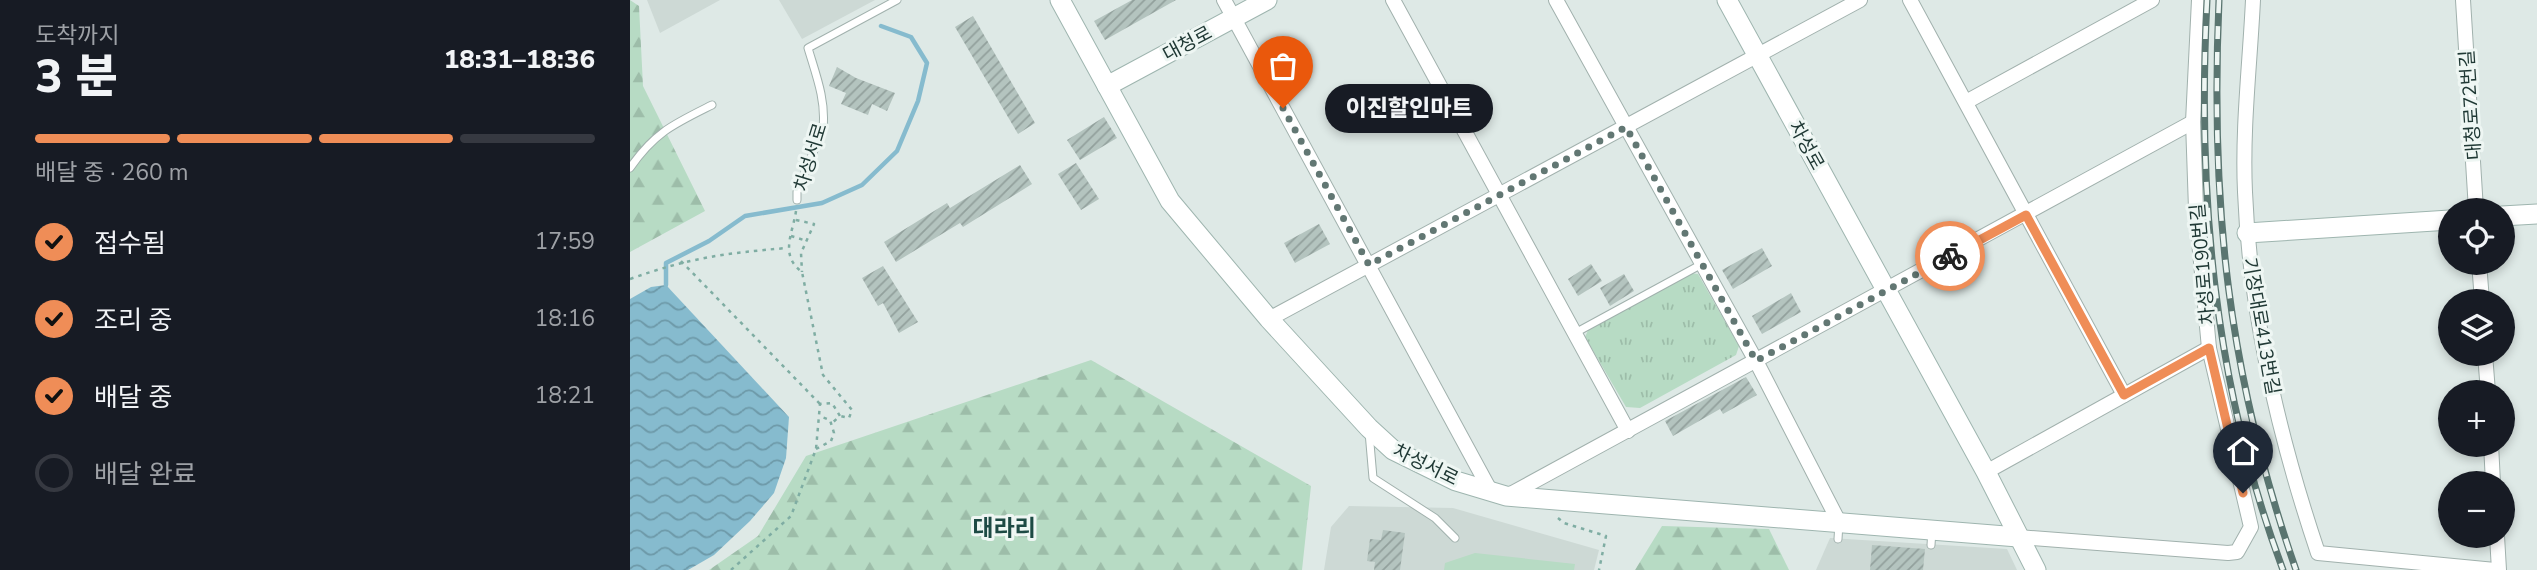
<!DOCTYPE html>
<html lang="ko">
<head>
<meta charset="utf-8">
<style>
  body { margin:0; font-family:"Nunito Sans","Noto Sans KR",sans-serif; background:#242831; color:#f1f3f6; height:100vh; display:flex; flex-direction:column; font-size:26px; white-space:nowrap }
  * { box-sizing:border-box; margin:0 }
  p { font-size:23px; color:#9ea1a6 }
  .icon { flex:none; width:38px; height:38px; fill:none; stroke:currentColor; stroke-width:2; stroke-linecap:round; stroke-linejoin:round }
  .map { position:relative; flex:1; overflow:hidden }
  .drawer { display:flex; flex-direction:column; background:#171b24; width:630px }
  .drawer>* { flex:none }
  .tools { position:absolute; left:1808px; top:198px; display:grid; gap:14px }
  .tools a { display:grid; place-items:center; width:77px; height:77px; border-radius:50%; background:#171b24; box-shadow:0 4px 10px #0003; font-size:35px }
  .pin { position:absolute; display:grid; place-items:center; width:60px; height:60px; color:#fff; margin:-72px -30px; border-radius:50% 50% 50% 0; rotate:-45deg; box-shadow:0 0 7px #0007 }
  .pin .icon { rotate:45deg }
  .courier { position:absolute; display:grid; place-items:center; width:70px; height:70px; margin:-35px; border:5px solid #ef8d57; border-radius:50%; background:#fff; color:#222; box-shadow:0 2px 9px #0007 }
  .bubble { position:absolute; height:49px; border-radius:24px; background:#171b24; box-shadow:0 4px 10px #0003; font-size:23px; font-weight:800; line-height:49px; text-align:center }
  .overview em { font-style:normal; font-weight:800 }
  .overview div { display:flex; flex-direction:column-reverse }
  .overview { display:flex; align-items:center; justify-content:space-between; height:119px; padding:0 35px }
  h1 { font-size:46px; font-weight:800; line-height:52px }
  .bar { display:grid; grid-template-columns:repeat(4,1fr); gap:10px 7px; align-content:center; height:84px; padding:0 35px }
  .bar i { height:9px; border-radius:5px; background:#363941 }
  .bar .current { background:#ef8d57 }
  .bar p { grid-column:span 4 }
  ol { padding:0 35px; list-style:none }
  li { display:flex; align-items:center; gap:21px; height:77px }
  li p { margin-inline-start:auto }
  li .icon { padding:7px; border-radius:50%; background:#ef8d57; color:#111; stroke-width:4 }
  li:last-child { color:#9ea1a6 }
  li i { width:38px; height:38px; border:4px solid #363941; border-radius:50% }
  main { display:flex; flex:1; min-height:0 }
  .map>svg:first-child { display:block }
  .built { fill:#cdd9d5 }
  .forest { fill:url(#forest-firs) }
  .park { fill:url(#park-tufts) }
  .garden { fill:#b7dbc4 }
  .water { fill:url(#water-waves) }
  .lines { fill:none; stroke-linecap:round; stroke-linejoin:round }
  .stream { stroke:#86bbce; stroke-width:4.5 }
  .building { fill:url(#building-hatch) }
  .lane-casing { stroke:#a1b1ad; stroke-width:9 }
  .street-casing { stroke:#a1b1ad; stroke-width:16 }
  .secondary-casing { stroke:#9eb5af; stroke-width:21 }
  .path { stroke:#7fada3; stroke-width:2.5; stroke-dasharray:3.5 5; stroke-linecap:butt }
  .lane { stroke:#fff; stroke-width:7 }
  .street { stroke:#fff; stroke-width:14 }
  .secondary { stroke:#fff; stroke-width:19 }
  .rail-casing { stroke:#5a7570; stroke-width:7 }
  .rail { stroke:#eef6f3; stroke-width:4.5; stroke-dasharray:13; stroke-linecap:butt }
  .done { stroke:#627773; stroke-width:7; stroke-dasharray:0 12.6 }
  .route { stroke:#ef8d57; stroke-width:9 }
  .labels { text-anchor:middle; stroke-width:6; stroke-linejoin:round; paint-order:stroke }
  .street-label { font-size:19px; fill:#203935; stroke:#eef6f3 }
  .quarter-label { font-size:23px; font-weight:bold; fill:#1d4a44; stroke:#eef6f3 }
</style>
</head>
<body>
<main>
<section class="drawer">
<div class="overview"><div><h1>3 분</h1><p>도착까지</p></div><em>18:31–18:36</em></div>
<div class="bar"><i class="current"></i><i class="current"></i><i class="current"></i><i></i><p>배달 중 · 260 m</p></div>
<ol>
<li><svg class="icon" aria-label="check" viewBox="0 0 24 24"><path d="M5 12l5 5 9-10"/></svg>접수됨<p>17:59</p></li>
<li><svg class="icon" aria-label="check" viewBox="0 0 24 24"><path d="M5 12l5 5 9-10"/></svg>조리 중<p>18:16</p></li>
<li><svg class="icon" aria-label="check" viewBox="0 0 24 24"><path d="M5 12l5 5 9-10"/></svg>배달 중<p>18:21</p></li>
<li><i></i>배달 완료</li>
</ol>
</section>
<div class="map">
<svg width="1907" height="570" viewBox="0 0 1907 570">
  <defs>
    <pattern id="forest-firs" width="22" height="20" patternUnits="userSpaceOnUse" patternTransform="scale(1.75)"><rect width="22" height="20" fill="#b7dbc4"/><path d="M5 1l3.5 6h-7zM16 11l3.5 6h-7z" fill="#9dbda9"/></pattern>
    <pattern id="park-tufts" width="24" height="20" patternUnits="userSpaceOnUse" patternTransform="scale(1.75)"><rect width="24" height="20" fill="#b7dbc4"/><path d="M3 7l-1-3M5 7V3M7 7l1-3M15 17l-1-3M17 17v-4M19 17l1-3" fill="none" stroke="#9dbda9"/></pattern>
    <pattern id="water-waves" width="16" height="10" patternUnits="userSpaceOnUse" patternTransform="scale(1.75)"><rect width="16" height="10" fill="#86bbce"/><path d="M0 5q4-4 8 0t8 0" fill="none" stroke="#6d99a8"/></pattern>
    <pattern id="building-hatch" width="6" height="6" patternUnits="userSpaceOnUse" patternTransform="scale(1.75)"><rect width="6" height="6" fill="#b4c4bf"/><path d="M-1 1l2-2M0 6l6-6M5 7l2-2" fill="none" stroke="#92a09c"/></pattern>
  </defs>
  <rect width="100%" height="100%" fill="#dee9e6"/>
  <g class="built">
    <polygon points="17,0 90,0 30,33"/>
    <polygon points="149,0 245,0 172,39"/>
    <polygon points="719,506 823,508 969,550 964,570 694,570 701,527"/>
    <polygon points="1200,538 1377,549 1387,570 1186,570"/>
  </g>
  <g class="forest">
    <polygon points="0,0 9,6 13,86 75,211 0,252"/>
    <polygon points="461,360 681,486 672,570 79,570 128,536 176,456"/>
    <polygon points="1032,526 1139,529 1159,570 1005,570"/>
  </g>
  <polygon class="park" points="1059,273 1068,274 1109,346 1106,355 1010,408 996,407 955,337 960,326"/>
  <polygon class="garden" points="845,553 945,564 944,570 814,570 815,563"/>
  <polygon class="water" points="36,285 159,417 156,458 144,493 120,521 84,555 58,570 0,570 0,299 21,287"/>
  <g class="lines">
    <polyline class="stream" points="36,285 36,263 79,241 115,216 192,203 232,185 267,151 288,101 297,63 281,37 251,26"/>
  </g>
  <g class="building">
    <polygon points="502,0 546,0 475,40 464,21"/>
    <polygon points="343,16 405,123 388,134 325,27"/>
    <polygon points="207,67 226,78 265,93 257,111 242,104 238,115 211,104 216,93 199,86"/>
    <polygon points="474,117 487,138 450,160 437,140"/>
    <polygon points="446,163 469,199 451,210 428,174"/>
    <polygon points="390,165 402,184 333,227 330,223 266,262 254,242 317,203 320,208"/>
    <polygon points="689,224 700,244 665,263 654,243"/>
    <polygon points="1132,248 1142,266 1103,289 1092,270"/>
    <polygon points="961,264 972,281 948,296 938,279"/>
    <polygon points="253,266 288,322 269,333 253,303 248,306 232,278"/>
    <polygon points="994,274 1004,291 980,306 970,288"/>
    <polygon points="1161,293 1171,312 1132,334 1122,316"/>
    <polygon points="1116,377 1127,395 1093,414 1090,409 1043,436 1035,421"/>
    <polygon points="753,530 775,533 770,570 744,570 745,562 737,561 740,539 751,540"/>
    <polygon points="1242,545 1295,549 1293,570 1240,570"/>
  </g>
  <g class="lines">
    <defs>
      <g id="lane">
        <path d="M0,168C25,132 44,124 82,105"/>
        <path d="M167,200V192L193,128C196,100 186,75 178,48L267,0"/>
        <polyline points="945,333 1072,264"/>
        <polyline points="739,432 743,478 805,518 825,538"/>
        <polyline points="1208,539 1209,523"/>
        <polyline points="1301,545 1302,530"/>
      </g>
      <g id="street">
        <polyline points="594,0 860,490"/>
        <polyline points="763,0 998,431"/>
        <polyline points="926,0 1126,361 1209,522"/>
        <polyline points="1280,0 1494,395"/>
        <path d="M1623,0C1620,63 1612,129 1615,192C1620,315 1649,437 1688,553L1865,570"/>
        <polyline points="1833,0 1846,210"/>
        <polyline points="1336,102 1522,0"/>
        <polyline points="1849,262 1852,301"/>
        <polyline points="639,319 1230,0"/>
        <polyline points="1855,354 1858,392"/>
        <polyline points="1861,444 1863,483"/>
        <polyline points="1356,472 1579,348"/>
        <polyline points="877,496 1563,122"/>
        <polyline points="1867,536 1869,570"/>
        <polyline points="1388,537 1598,553 1607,552 1621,527 1579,348 1566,209 1563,122 1569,0"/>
      </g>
      <g id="secondary">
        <polyline points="430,0 540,201 639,319 739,428 763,450 826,481 876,496 1388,537"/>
        <polyline points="1097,0 1356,472 1406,570"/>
        <polyline points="477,86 637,0"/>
        <polyline points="1872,216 1907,214"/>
        <polyline points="1617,233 1820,220"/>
      </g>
    </defs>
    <use href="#lane" class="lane-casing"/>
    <use href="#street" class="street-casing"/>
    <use href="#secondary" class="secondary-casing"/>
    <g class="path">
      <path d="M166,211C163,233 149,255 172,272L193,375L222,410L219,418L210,416"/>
      <polyline points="166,220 184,224 171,253 172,272"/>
      <polyline points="161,236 177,241"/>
      <polyline points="51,261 190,404"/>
      <path d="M0,279C59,258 95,253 157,248"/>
      <polyline points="186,449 201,441 204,433 200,420 189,416"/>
      <polyline points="928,518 934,523 976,536 969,570"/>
      <polyline points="101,570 161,516 186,449 190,404 202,403 210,416 202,423"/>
    </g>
    <use href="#lane" class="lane"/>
    <use href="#street" class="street"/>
    <use href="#secondary" class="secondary"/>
    <defs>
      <g id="rail">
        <path d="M1577,0C1567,195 1584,386 1653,570"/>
        <path d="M1589,0C1580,205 1598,375 1666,570"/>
      </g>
    </defs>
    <use href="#rail" class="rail-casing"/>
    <use href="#rail" class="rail"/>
  </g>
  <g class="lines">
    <polyline class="done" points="653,108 739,265 996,127 1126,361 1320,256"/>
    <polyline class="route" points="1320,256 1396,215 1494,395 1579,348 1613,493"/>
  </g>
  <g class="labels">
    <g class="street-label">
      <text transform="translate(557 43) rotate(-28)" y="7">대청로</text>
      <text transform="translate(1840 105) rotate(-94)" y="7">대청로72번길</text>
      <text transform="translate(1177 145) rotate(61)" y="7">차성로</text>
      <text transform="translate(180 157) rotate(-73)" y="7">차성서로</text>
      <text transform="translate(1572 264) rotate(-95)" y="7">차성로190번길</text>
      <text transform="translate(1632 326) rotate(80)" y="7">기장대로413번길</text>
      <text transform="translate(796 464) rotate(26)" y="7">차성서로</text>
    </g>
    <g class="quarter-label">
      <text x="374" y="536">대라리</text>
    </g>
  </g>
</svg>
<div class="tools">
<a><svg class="icon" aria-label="locate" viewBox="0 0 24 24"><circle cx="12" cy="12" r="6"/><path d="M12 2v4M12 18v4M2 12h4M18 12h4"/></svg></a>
<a><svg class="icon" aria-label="layers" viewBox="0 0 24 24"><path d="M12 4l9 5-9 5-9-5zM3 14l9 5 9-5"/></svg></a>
<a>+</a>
<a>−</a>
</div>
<div class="pin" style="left:653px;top:108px;background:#ea580c"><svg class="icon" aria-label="bag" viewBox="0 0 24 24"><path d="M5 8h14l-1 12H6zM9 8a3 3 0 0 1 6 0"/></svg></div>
<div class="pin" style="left:1613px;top:493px;background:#1f2937"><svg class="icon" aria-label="home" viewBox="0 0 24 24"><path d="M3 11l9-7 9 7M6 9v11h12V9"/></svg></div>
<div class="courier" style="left:1320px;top:256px"><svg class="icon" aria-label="bike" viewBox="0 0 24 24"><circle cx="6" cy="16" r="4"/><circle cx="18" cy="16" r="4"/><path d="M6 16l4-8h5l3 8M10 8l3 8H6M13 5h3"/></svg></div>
<div class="bubble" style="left:695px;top:84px;width:168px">이진할인마트</div>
</div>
</main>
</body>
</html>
